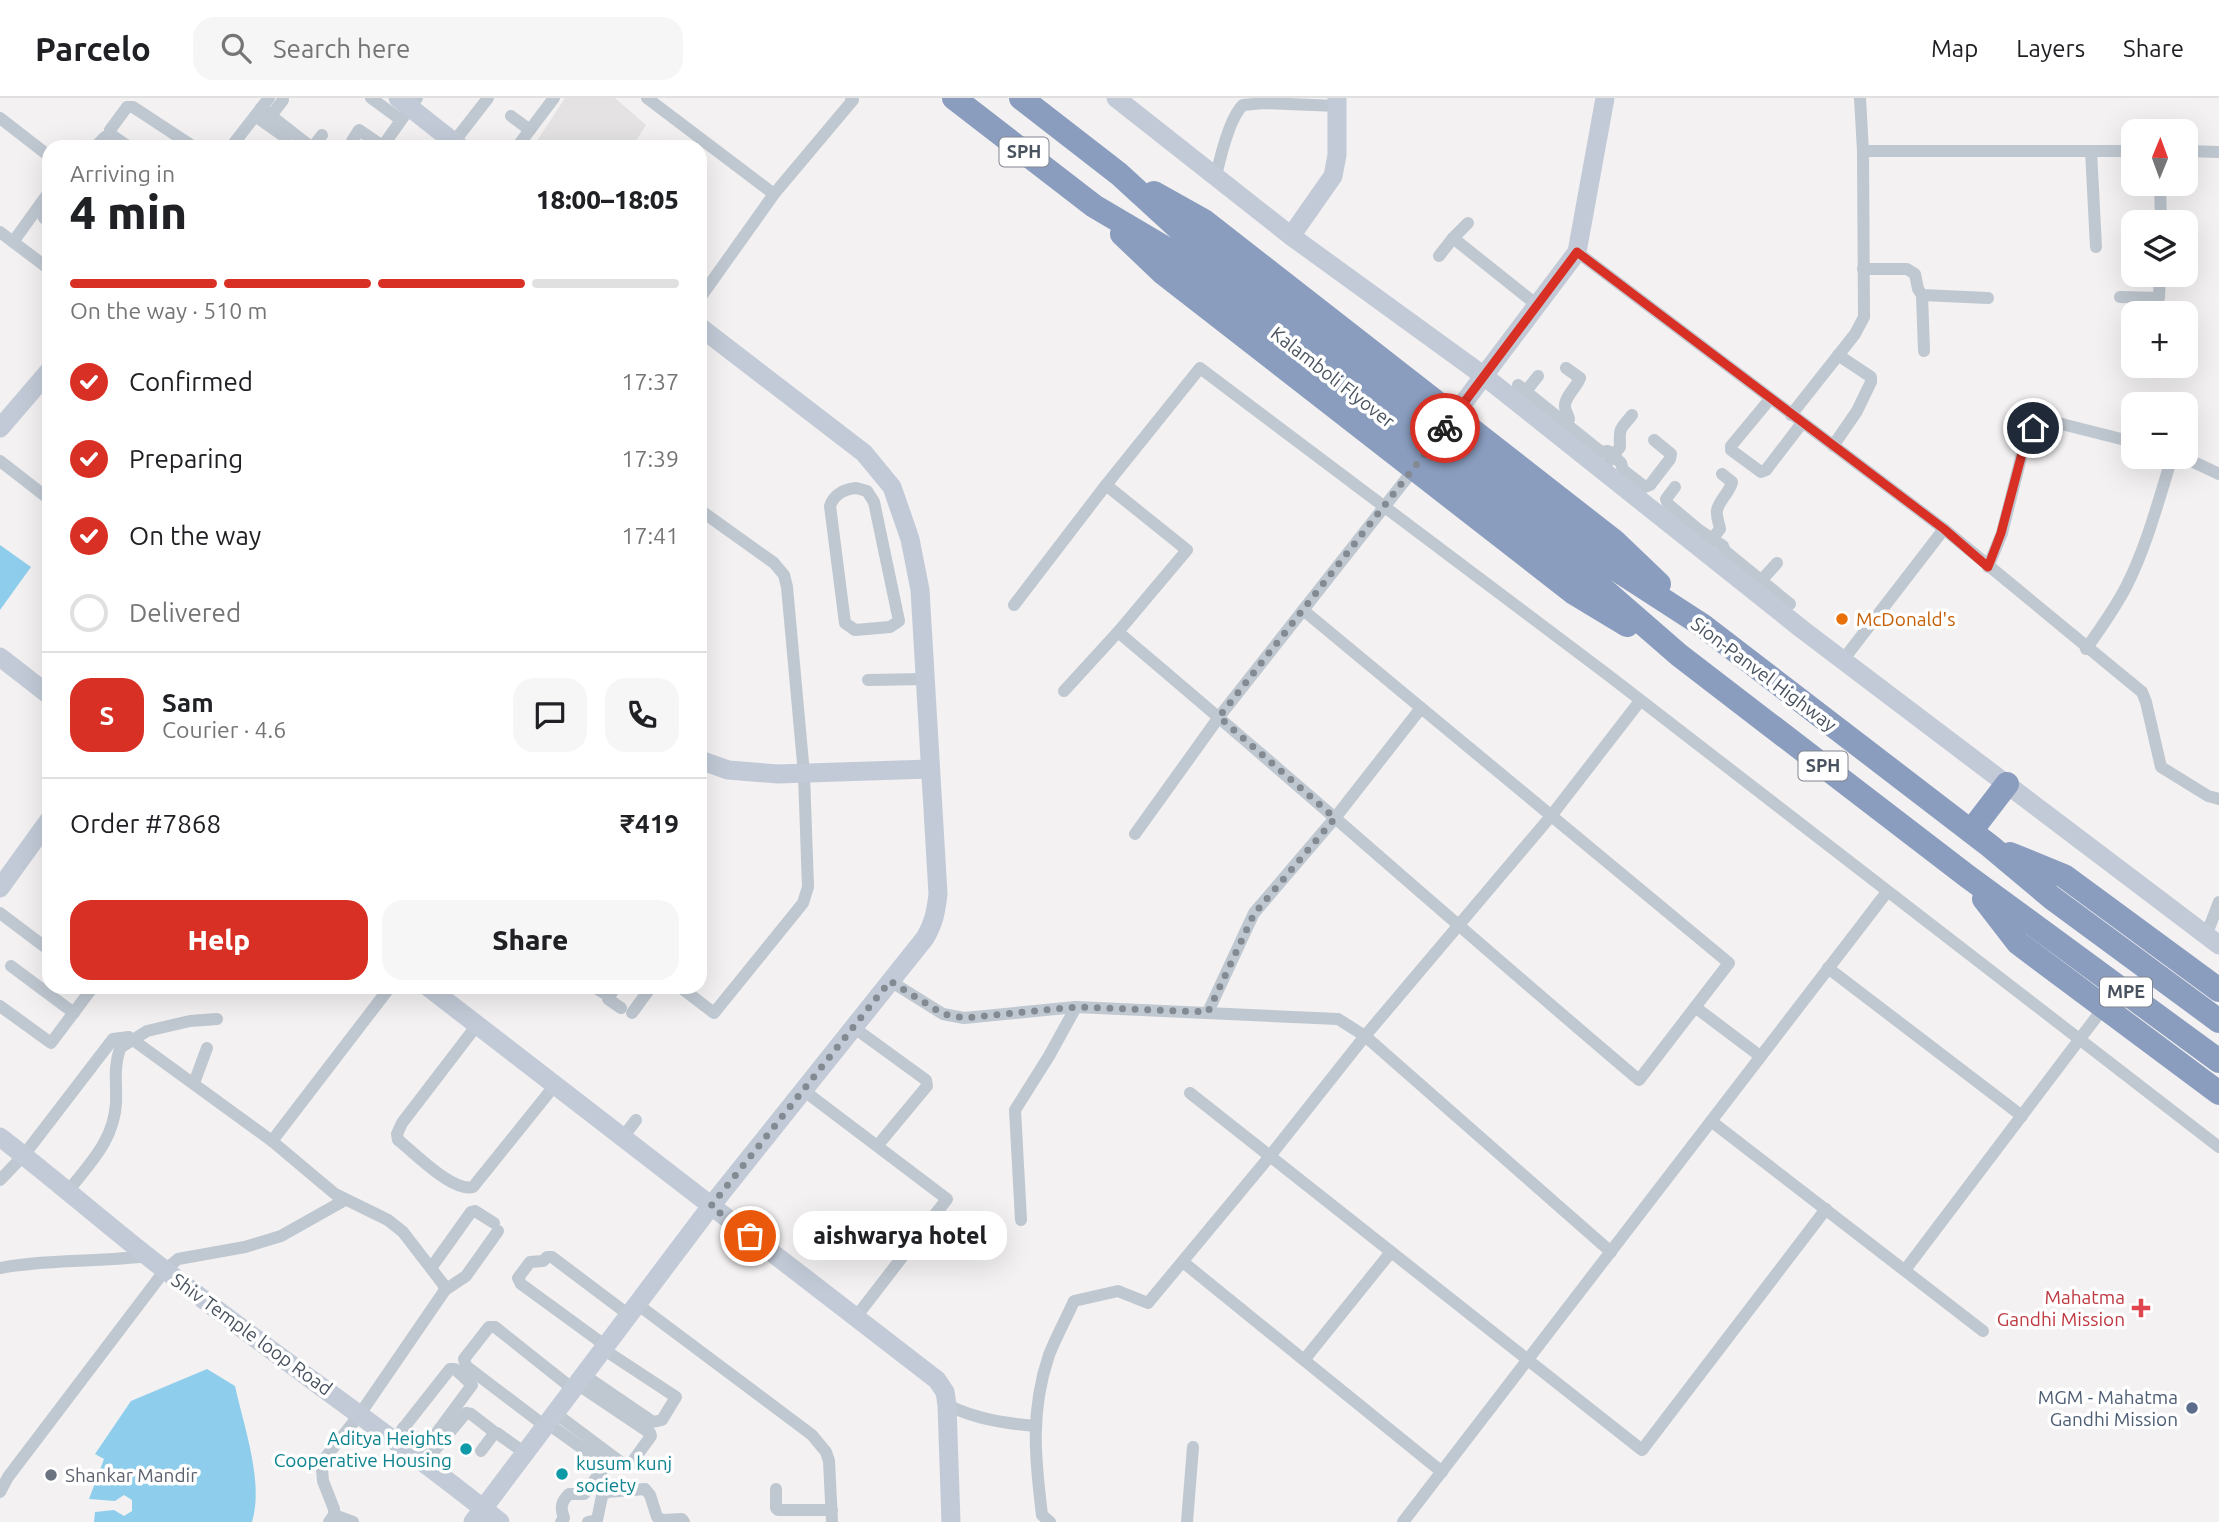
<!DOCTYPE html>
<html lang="en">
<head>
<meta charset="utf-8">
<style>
  body { margin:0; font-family:Ubuntu,sans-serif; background:#f6f6f6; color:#202124; height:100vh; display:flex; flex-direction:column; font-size:26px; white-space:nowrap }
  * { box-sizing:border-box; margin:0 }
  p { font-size:23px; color:#757577 }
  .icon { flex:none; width:38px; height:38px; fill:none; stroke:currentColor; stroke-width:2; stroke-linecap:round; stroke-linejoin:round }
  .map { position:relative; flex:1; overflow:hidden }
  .details { position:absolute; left:42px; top:42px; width:665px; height:854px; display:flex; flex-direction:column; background:#fff; border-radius:21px; box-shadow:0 7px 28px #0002 }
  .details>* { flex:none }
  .needle { width:46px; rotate:1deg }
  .fabs { position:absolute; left:2121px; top:21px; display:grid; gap:14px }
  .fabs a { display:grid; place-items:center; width:77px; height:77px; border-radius:14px; background:#fff; box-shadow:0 7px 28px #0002; font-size:35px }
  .pin { position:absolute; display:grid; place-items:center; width:60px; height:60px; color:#fff; margin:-30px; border:4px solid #fff; border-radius:50%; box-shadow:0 2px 7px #0007 }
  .courier { position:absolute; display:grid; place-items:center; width:70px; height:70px; margin:-35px; border:5px solid #d93025; border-radius:50%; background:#fff; color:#222; box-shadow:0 2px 9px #0007 }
  .bubble { position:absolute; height:49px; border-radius:21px; background:#fff; box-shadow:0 7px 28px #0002; font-size:23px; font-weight:800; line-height:49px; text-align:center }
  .head em { font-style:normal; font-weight:800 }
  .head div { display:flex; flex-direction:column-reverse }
  .head { display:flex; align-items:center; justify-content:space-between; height:119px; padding:0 28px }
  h1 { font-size:46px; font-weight:800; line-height:52px }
  .bar { display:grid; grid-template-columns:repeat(4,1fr); gap:10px 7px; align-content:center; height:84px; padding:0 28px }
  .bar i { height:9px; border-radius:5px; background:#e0e0e0 }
  .bar .selected { background:#d93025 }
  .bar p { grid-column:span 4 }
  .line { display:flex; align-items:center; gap:18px; padding:0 28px; border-top:2px solid #e0e0e0 }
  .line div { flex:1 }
  .round { display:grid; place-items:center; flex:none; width:74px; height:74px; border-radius:21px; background:#f6f6f6 }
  ol { padding:0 28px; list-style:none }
  li { display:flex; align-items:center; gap:21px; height:77px }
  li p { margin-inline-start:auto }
  li .icon { padding:7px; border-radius:50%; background:#d93025; color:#fff; stroke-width:4 }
  li:last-child { color:#757577 }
  li i { width:38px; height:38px; border:4px solid #e0e0e0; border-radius:50% }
  .cta { display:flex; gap:14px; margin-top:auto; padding:14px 28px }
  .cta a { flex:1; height:80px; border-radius:21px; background:#d93025; color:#fff; font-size:28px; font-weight:800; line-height:80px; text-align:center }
  .cta a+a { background:#f6f6f6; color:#202124 }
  header { display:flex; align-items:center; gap:42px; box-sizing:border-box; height:98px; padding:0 35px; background:#fff; border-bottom:2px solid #e0e0e0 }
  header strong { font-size:33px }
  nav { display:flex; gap:38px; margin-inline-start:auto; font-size:24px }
  .search { width:490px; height:63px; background:#f6f6f6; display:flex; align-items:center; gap:18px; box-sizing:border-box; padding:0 24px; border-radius:21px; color:#757577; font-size:26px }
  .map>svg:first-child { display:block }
  .education { fill:#e4e2e3 }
  .water { fill:#8eceec }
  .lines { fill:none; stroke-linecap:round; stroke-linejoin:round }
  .street { stroke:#bfc7d0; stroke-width:12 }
  .secondary { stroke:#c2cad7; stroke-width:19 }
  .highway { stroke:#8a9dbf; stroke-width:24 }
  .done { stroke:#848a92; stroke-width:7; stroke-dasharray:0 12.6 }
  .route { stroke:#d93025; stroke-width:9 }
  .food-dot { fill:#e8710a; stroke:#fff; stroke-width:2.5 }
  .health-dot { fill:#e0444e; stroke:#fff; stroke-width:2.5 }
  .service-dot { fill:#5c6f8a; stroke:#fff; stroke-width:2.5 }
  .culture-dot { fill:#0f9aa8; stroke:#fff; stroke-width:2.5 }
  .worship-dot { fill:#6b7280; stroke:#fff; stroke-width:2.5 }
  .labels { text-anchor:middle; stroke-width:7; stroke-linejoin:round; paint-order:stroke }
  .shield { fill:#fff; stroke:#80868f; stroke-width:2 }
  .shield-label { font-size:18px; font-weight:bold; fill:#49525f }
  .street-label { font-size:19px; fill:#49525f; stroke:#fff }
  .food-label { font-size:19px; fill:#c56008; stroke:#fff; text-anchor:start }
  .health-label { font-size:19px; fill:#be3a42; stroke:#fff; text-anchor:end }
  .service-label { font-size:19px; fill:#4e5e75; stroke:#fff; text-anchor:end }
  .culture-label { font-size:19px; fill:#0d838f; stroke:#fff; text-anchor:end }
  .worship-label { font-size:19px; fill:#5b616d; stroke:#fff; text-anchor:start }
</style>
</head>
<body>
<header>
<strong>Parcelo</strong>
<div class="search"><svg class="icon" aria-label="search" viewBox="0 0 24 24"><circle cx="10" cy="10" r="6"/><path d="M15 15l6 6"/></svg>Search here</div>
<nav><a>Map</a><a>Layers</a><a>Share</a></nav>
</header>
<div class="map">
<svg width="2219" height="1424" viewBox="0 0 2219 1424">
  <rect width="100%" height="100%" fill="#f3f1f1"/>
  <polygon class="education" points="565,0 615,0 646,27 632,49 533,49"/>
  <g class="water">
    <polygon points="0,447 31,469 0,512"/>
    <path d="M207,1271L235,1288C244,1329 264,1384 252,1424H94L95,1414L114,1412L124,1418L132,1413V1402L124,1397L115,1403L89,1401L104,1361L95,1356L131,1303Z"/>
  </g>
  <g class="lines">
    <g class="street">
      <polyline points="371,0 397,19"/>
      <polyline points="647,0 774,96"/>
      <polyline points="261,10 311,49"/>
      <polyline points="255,18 285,39 285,44 281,49"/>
      <polyline points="271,18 283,2"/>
      <polyline points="511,18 530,32"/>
      <polyline points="0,20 49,58"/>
      <polyline points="95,49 105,39 117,47"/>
      <polyline points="129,49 110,36 110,32 127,9 133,9 194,49"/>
      <polyline points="231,49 269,0"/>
      <polyline points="313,49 322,37"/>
      <polyline points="360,49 352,43 359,32 378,45"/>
      <polyline points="382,49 417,0"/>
      <polyline points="450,49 488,0"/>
      <polyline points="517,49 554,0"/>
      <polyline points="1863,53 2133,53"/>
      <polyline points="2091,53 2096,149"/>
      <polyline points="2186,53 2219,54"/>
      <path d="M1216,78C1220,60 1230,19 1243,7L1264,5L1337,8"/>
      <polyline points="2160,86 2161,124"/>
      <polyline points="49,110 44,120 49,124"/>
      <polyline points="1468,125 1453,140 1537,207"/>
      <polyline points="0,134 49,171"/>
      <polyline points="13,144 49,94"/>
      <polyline points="1577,154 1944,431 2142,594 2146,604 2161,669 2208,698 2219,701"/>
      <polyline points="1439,158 1453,140"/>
      <polyline points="1863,171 1907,171 1915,176 1918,191 1922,197 1988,200"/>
      <polyline points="1922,197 1924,253"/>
      <polyline points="2120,199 2159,200 2160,177"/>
      <polyline points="700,200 774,96 853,2 851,0"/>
      <polyline points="1518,287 1601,354 1608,353 1621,365 1623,372 1645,389 1650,387 1670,361 1671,356 1654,342"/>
      <polyline points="1526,293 1538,278"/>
      <polyline points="1770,301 1731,348 1731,352 1761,374 1766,372 1802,325"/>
      <polyline points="1791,317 1855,236 1864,219 1863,53 1860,0"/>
      <path d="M1563,327L1569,321C1568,316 1565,313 1565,309C1564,299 1577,289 1580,280L1566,270"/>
      <polyline points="1833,348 1857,313 1871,284 1871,279 1838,257"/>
      <polyline points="2183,359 2219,376"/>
      <polyline points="0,363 49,401"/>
      <path d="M1608,364L1620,349C1619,329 1620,332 1632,317"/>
      <path d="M1106,387L1187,452L1118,534C1293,681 1464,834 1639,982L1729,865L1303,512"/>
      <polyline points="1675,389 1666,401 1668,406 1699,432 1723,448 1725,453 1790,506"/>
      <path d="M856,390L867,393L874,404L899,523L890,529L855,532L845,525L830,408C834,396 845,391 856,390Z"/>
      <path d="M1707,447L1720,431C1719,425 1716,418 1717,412C1720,401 1730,394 1732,384L1722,376"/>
      <polyline points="1988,469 2002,435 2024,348 2033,330 2050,323 2133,344"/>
      <polyline points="1758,486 1777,465"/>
      <polyline points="1014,507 1106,387 1200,270 1608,577 2219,1049"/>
      <path d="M2086,551C2101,530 2116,509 2127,487C2147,447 2159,401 2172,359"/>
      <polyline points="1843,562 1944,431"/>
      <polyline points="868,582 925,581"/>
      <polyline points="1064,593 1118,534"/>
      <polyline points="1135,736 1219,619 1414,371"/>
      <polyline points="0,815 49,852"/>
      <polyline points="2206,838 2219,804"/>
      <polyline points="11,868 74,915"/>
      <polyline points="1828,870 2022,1018"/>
      <polyline points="890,883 943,916 964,920 1076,909 1338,921 1365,938 1611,1154"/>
      <polyline points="594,889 604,895 611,889"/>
      <polyline points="615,889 608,901 621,910"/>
      <polyline points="680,889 714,915 803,805 808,789 804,676 787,489 784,477 774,465 700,412"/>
      <polyline points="0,908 51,945 93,889"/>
      <polyline points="1695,909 1760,958"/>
      <polyline points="1208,914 1254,815 1335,720 1421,610"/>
      <polyline points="632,915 651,889"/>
      <path d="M477,927L402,1025L397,1036L398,1042C415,1055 452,1094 473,1089L555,987"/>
      <polyline points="853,929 926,982 927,988 878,1047"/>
      <polyline points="194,985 207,950"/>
      <polyline points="803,992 947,1101 856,1219"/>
      <polyline points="1190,995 1642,1352 1826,1111"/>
      <polyline points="1711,1023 1983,1233"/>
      <polyline points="623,1039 636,1022"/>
      <polyline points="272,1043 390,889"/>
      <polyline points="0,1082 24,1057 113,941 129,939 272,1043 335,1096 388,1122 403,1134 443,1186 445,1192 360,1316 325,1360 322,1371 323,1383 334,1411 334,1417 329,1424"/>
      <path d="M69,1092C90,1065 114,1042 116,1005C117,983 113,973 120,950L147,933L190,923L217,921"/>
      <polyline points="1021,1122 1015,1012 1049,958 1076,909"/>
      <polyline points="1183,1164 1442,1374"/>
      <path d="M0,1170C46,1161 100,1164 148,1158"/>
      <polyline points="431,1170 471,1114 475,1113 494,1125"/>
      <polyline points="1905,1172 2104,909"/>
      <polyline points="445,1192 466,1178 498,1133"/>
      <polyline points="637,1206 812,1337 826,1354 829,1363 832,1424"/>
      <polyline points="606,1248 521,1186 518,1180 530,1164 543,1163 547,1159 552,1159 629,1217"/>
      <polyline points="1304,1262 1391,1154"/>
      <polyline points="584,1277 653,1324 662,1322 676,1299 603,1251"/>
      <path d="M947,1307C976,1321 1003,1325 1035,1328"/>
      <polyline points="555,1315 626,1368 630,1367 651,1338 650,1335 577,1286"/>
      <path d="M547,1325L603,1365V1371L584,1396H569C561,1404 560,1410 564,1420L561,1424"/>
      <polyline points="545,1328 466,1268 464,1261 489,1229 495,1229 573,1291"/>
      <polyline points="403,1330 427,1348"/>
      <polyline points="497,1335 525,1355"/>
      <polyline points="394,1342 450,1271 455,1271 472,1287 418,1360"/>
      <polyline points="429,1359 466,1315 471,1316 493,1333 493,1337 481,1353"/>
      <polyline points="776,1391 776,1410 778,1412 832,1412"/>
      <polyline points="0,1394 8,1379 165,1172 178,1161 245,1149 281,1138 345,1102"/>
      <polyline points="334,1417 353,1424"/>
      <polyline points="588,1424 597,1422 602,1398 607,1394 645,1391 650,1397 657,1419 662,1422 682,1421 684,1424"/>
      <path d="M1050,1424L1042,1417C1035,1360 1030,1313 1049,1257C1056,1239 1066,1221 1074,1203L1118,1193L1148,1205L1270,1058L1365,938L1551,718L1640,603"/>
      <polyline points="1187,1424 1193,1349"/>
      <polyline points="1403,1424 1887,794"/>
    </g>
    <g class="secondary">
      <polyline points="398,0 460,49"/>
      <polyline points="1116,0 1291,138 1484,278 1803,532 2219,847"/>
      <polyline points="1291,138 1333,78 1337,57 1337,0"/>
      <polyline points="1446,328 1577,154 1605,0"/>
      <polyline points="0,330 49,273"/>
      <polyline points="0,559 49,597"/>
      <polyline points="700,662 728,672 778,676 930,671"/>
      <polyline points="0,790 49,722"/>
      <polyline points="428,889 937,1282 945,1294 947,1307 951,1424"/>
      <path d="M0,1039C56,1082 109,1129 165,1172C275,1258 391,1336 500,1424"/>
      <path d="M473,1424L711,1108L925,840C934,825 936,813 938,796L920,492L910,441L892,389L864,355L700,229"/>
    </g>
    <g class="highway">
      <polyline points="954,0 1094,108 1177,157 1587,477 1679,557 1967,778 2219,963"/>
      <polyline points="1021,0 1119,76 1190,141 1600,461 1702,527 1990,748 2052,800 2219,923"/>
      <polyline points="1154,95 1204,123 1614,443 1659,486"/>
      <polyline points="1122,136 1163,175 1574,495 1627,527"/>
      <polyline points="1971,733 2007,686"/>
      <polyline points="2010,756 2064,778 2219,892"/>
      <polyline points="1984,801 2018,845 2219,995"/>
    </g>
  </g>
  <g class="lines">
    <polyline class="done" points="750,1138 711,1108 890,883 943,916 964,920 1076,909 1208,914 1254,816 1335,720 1219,619 1445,330"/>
    <polyline class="route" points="1445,330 1577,154 1944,431 1988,469 2001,435 2024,348 2033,330"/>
  </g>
  <circle class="food-dot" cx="1842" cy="521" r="7"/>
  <path class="health-dot" d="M2137.5 1199.5h7v7h7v7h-7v7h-7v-7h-7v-7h7z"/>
  <circle class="service-dot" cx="2192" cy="1310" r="7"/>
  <g class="culture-dot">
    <circle cx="466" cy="1351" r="7"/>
    <circle cx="562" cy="1376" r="7"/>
  </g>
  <circle class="worship-dot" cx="51" cy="1377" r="7"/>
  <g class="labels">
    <g class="shield">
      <rect x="999.5" y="39.5" width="49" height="29" rx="5"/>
      <rect x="1798.5" y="653.5" width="49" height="29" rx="5"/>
      <rect x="2100" y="879.5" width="52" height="29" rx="5"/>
    </g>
    <g class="shield-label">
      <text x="1024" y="60">SPH</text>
      <text x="1823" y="674">SPH</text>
      <text x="2126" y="900">MPE</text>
    </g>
    <g class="street-label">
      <text transform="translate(1333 279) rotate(38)" y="7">Kalamboli Flyover</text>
      <text transform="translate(1764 576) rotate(37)" y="7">Sion-Panvel Highway</text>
      <text transform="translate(252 1236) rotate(36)" y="7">Shiv Temple loop Road</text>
    </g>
    <g class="food-label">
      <text x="1856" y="528">McDonald's</text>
    </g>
    <g class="health-label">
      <text x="2125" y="1206">Mahatma<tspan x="2125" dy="22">Gandhi Mission</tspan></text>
    </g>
    <g class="service-label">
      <text x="2178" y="1306">MGM - Mahatma<tspan x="2178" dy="22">Gandhi Mission</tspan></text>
    </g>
    <g class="culture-label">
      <text x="452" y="1347">Aditya Heights<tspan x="452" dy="22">Cooperative Housing</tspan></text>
      <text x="576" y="1372" text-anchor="start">kusum kunj<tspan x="576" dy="22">society</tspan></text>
    </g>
    <g class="worship-label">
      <text x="65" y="1384">Shankar Mandir</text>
    </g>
  </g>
</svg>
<div class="fabs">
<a><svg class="needle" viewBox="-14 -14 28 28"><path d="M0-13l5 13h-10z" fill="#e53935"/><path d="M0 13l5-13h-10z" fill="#757577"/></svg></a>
<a><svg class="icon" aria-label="layers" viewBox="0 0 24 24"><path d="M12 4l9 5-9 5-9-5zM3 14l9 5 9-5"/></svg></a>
<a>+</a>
<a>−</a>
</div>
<div class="pin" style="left:750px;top:1138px;background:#ea580c"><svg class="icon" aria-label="bag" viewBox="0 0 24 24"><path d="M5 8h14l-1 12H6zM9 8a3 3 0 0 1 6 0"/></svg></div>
<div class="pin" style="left:2033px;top:330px;background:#1f2937"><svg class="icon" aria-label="home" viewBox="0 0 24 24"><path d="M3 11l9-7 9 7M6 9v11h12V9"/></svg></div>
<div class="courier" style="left:1445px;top:330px"><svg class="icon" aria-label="bike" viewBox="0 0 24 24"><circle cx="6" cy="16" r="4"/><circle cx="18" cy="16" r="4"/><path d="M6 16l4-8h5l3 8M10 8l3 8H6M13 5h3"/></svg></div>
<div class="bubble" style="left:793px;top:1113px;width:214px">aishwarya hotel</div>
<section class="details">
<div class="head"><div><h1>4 min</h1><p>Arriving in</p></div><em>18:00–18:05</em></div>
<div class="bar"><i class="selected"></i><i class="selected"></i><i class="selected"></i><i></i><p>On the way · 510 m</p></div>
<ol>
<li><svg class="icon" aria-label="check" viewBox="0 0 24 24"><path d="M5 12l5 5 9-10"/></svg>Confirmed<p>17:37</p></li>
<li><svg class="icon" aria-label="check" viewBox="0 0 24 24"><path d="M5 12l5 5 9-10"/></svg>Preparing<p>17:39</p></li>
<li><svg class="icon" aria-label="check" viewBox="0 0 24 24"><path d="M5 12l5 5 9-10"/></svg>On the way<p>17:41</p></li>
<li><i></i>Delivered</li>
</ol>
<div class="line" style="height:126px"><b class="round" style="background:#d93025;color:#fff">S</b><div><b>Sam</b><p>Courier · 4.6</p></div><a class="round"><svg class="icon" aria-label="chat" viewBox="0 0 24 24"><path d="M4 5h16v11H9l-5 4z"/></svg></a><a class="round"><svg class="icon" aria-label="phone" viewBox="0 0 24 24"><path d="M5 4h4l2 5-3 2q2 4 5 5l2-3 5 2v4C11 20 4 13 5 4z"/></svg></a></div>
<div class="line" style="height:91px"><div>Order #7868</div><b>₹419</b></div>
<div class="cta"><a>Help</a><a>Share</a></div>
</section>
</div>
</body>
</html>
